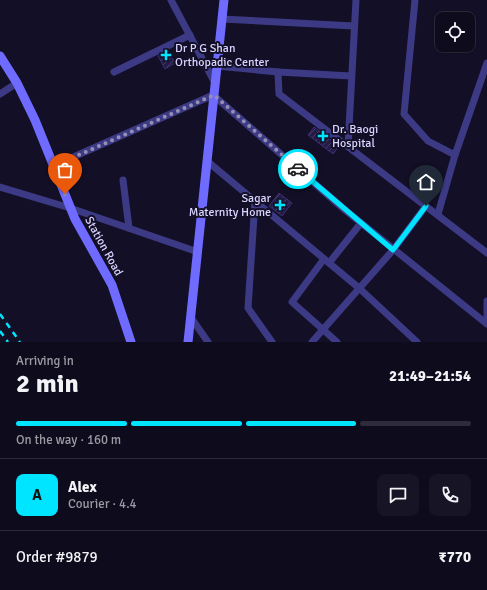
<!DOCTYPE html>
<html lang="en">
<head>
<meta charset="utf-8">
<style>
  body { margin:0; font-family:Signika,sans-serif; background:#171425; color:#f1f3f6; height:100vh; display:flex; flex-direction:column; font-size:15px; white-space:nowrap }
  * { box-sizing:border-box; margin:0 }
  p { font-size:13px; color:#9b9ba3 }
  .icon { flex:none; width:22px; height:22px; fill:none; stroke:currentColor; stroke-width:2; stroke-linecap:round; stroke-linejoin:round }
  .map { position:relative; height:342px; overflow:hidden }
  .drawer { display:flex; flex-direction:column; background:#0e0b1c; flex:1 }
  .drawer>* { flex:none }
  .fabs { position:absolute; left:435px; top:12px; display:grid; gap:8px }
  .fabs a { display:grid; place-items:center; width:40px; height:40px; border-radius:8px; background:#0e0b1c; box-shadow:0 1px 3px #0004,0 0 0 1px #2e2b3b; font-size:20px }
  .pin { position:absolute; display:grid; place-items:center; width:34px; height:34px; color:#fff; margin:-41px -17px; border-radius:50% 50% 50% 0; rotate:-45deg; box-shadow:0 0 4px #0007 }
  .pin .icon { rotate:45deg }
  .courier { position:absolute; display:grid; place-items:center; width:40px; height:40px; margin:-20px; border:3px solid #00e5ff; border-radius:50%; background:#fff; color:#222; box-shadow:0 1px 5px #0007 }
  .headline em { font-style:normal; font-weight:800 }
  .headline div { display:flex; flex-direction:column-reverse }
  .headline { display:flex; align-items:center; justify-content:space-between; height:68px; padding:0 16px }
  h1 { font-size:26px; font-weight:800; line-height:30px }
  .bar { display:grid; grid-template-columns:repeat(4,1fr); gap:6px 4px; align-content:center; height:48px; padding:0 16px }
  .bar i { height:5px; border-radius:3px; background:#2e2b3b }
  .bar .on { background:#00e5ff }
  .bar p { grid-column:span 4 }
  .line { display:flex; align-items:center; gap:10px; padding:0 16px; border-top:1px solid #2e2b3b }
  .line div { flex:1 }
  .round { display:grid; place-items:center; flex:none; width:42px; height:42px; border-radius:8px; background:#171425 }
  .map>svg:first-child { display:block }
  .building { fill:url(#building-hatch); stroke:#3b2d73 }
  .lines { fill:none; stroke-linecap:round; stroke-linejoin:round }
  .street { stroke:#3d3a85; stroke-width:7 }
  .secondary { stroke:#6f6bff; stroke-width:9 }
  .rail { stroke:#00e5ff; stroke-width:2.5; stroke-dasharray:6 5; stroke-linecap:butt }
  .done { stroke:#948fb3; stroke-width:4; stroke-dasharray:0 7.2 }
  .route { stroke:#00e5ff; stroke-width:5 }
  .poi-dot { fill:#00e5ff; stroke:#130f26; stroke-width:1.5 }
  .labels { text-anchor:middle; stroke-width:4; stroke-linejoin:round; paint-order:stroke }
  .poi-label { font-size:12px; fill:#d9d4ff; stroke:#130f26; text-anchor:start }
  .street-label { font-size:12px; fill:#d9d4ff; stroke:#130f26 }
</style>
</head>
<body>
<div class="map">
<svg width="487" height="342" viewBox="0 0 487 342">
  <defs>
    <pattern id="building-hatch" width="6" height="6" patternUnits="userSpaceOnUse"><rect width="6" height="6" fill="#241b47"/><path d="M-1 1l2-2M0 6l6-6M5 7l2-2" fill="none" stroke="#433b63"/></pattern>
  </defs>
  <rect width="100%" height="100%" fill="#130f26"/>
  <g class="building">
    <polygon points="168,51 175,63 165,69 158,56"/>
    <polygon points="314,127 339,146 333,154 308,135"/>
    <polygon points="279,193 292,203 282,216 269,206"/>
  </g>
  <g class="lines">
    <g class="street">
      <polyline points="171,0 215,83"/>
      <polyline points="415,0 404,114 428,141 455,155 438,214"/>
      <polyline points="222,19 354,26"/>
      <polyline points="217,66 278,72 279,94 487,253"/>
      <polyline points="114,72 190,35"/>
      <polyline points="278,72 351,76"/>
      <polyline points="0,94 17,83"/>
      <polyline points="348,146 356,0"/>
      <polyline points="455,155 487,63"/>
      <polyline points="207,161 359,288 417,342"/>
      <polyline points="53,166 213,95 345,210 487,324"/>
      <polyline points="123,180 129,228"/>
      <polyline points="0,187 70,208 198,252"/>
      <polyline points="255,201 248,308 272,342"/>
      <polyline points="324,259 292,302 337,342"/>
      <polyline points="329,263 361,223"/>
      <polyline points="192,319 208,342"/>
      <polyline points="487,323 487,301"/>
      <polyline points="312,342 393,250 426,206"/>
    </g>
    <g class="secondary">
      <polyline points="0,56 17,83 35,120 75,219 112,285 131,342"/>
      <polyline points="188,342 224,0"/>
    </g>
    <g class="rail">
      <polyline points="0,314 20,342"/>
      <polyline points="0,331 8,342"/>
    </g>
  </g>
  <g class="lines">
    <polyline class="done" points="65,194 54,166 214,95 298,169"/>
    <polyline class="route" points="298,169 393,250 426,206"/>
  </g>
  <g class="poi-dot">
    <path d="M164 49h4v4h4v4h-4v4h-4v-4h-4v-4h4z"/>
    <path d="M321 130h4v4h4v4h-4v4h-4v-4h-4v-4h4z"/>
    <path d="M278 199h4v4h4v4h-4v4h-4v-4h-4v-4h4z"/>
  </g>
  <g class="labels">
    <g class="poi-label">
      <text x="175" y="52">Dr P G Shan<tspan x="175" dy="14">Orthopadic Center</tspan></text>
      <text x="332" y="133">Dr. Baogi<tspan x="332" dy="14">Hospital</tspan></text>
      <text x="271" y="202" text-anchor="end">Sagar<tspan x="271" dy="14">Maternity Home</tspan></text>
    </g>
    <g class="street-label">
      <text transform="translate(104 246) rotate(61)" y="4">Station Road</text>
    </g>
  </g>
</svg>
<div class="fabs">
<a><svg class="icon" aria-label="locate" viewBox="0 0 24 24"><circle cx="12" cy="12" r="6"/><path d="M12 2v4M12 18v4M2 12h4M18 12h4"/></svg></a>
</div>
<div class="pin" style="left:65px;top:194px;background:#ea580c"><svg class="icon" aria-label="bag" viewBox="0 0 24 24"><path d="M5 8h14l-1 12H6zM9 8a3 3 0 0 1 6 0"/></svg></div>
<div class="pin" style="left:426px;top:206px;background:#1f2937"><svg class="icon" aria-label="home" viewBox="0 0 24 24"><path d="M3 11l9-7 9 7M6 9v11h12V9"/></svg></div>
<div class="courier" style="left:298px;top:169px"><svg class="icon" aria-label="car" viewBox="0 0 24 24"><path d="M5 17H2v-5l4-1 3-4h7l3 4 3 1v5h-3M9 17h6M6 11h13"/><circle cx="7" cy="17" r="2"/><circle cx="17" cy="17" r="2"/></svg></div>
</div>
<section class="drawer">
<div class="headline"><div><h1>2 min</h1><p>Arriving in</p></div><em>21:49–21:54</em></div>
<div class="bar"><i class="on"></i><i class="on"></i><i class="on"></i><i></i><p>On the way · 160 m</p></div>
<div class="line" style="height:72px"><b class="round" style="background:#00e5ff;color:#111">A</b><div><b>Alex</b><p>Courier · 4.4</p></div><a class="round"><svg class="icon" aria-label="chat" viewBox="0 0 24 24"><path d="M4 5h16v11H9l-5 4z"/></svg></a><a class="round"><svg class="icon" aria-label="phone" viewBox="0 0 24 24"><path d="M5 4h4l2 5-3 2q2 4 5 5l2-3 5 2v4C11 20 4 13 5 4z"/></svg></a></div>
<div class="line" style="height:52px"><div>Order #9879</div><b>₹770</b></div>
</section>
</body>
</html>
